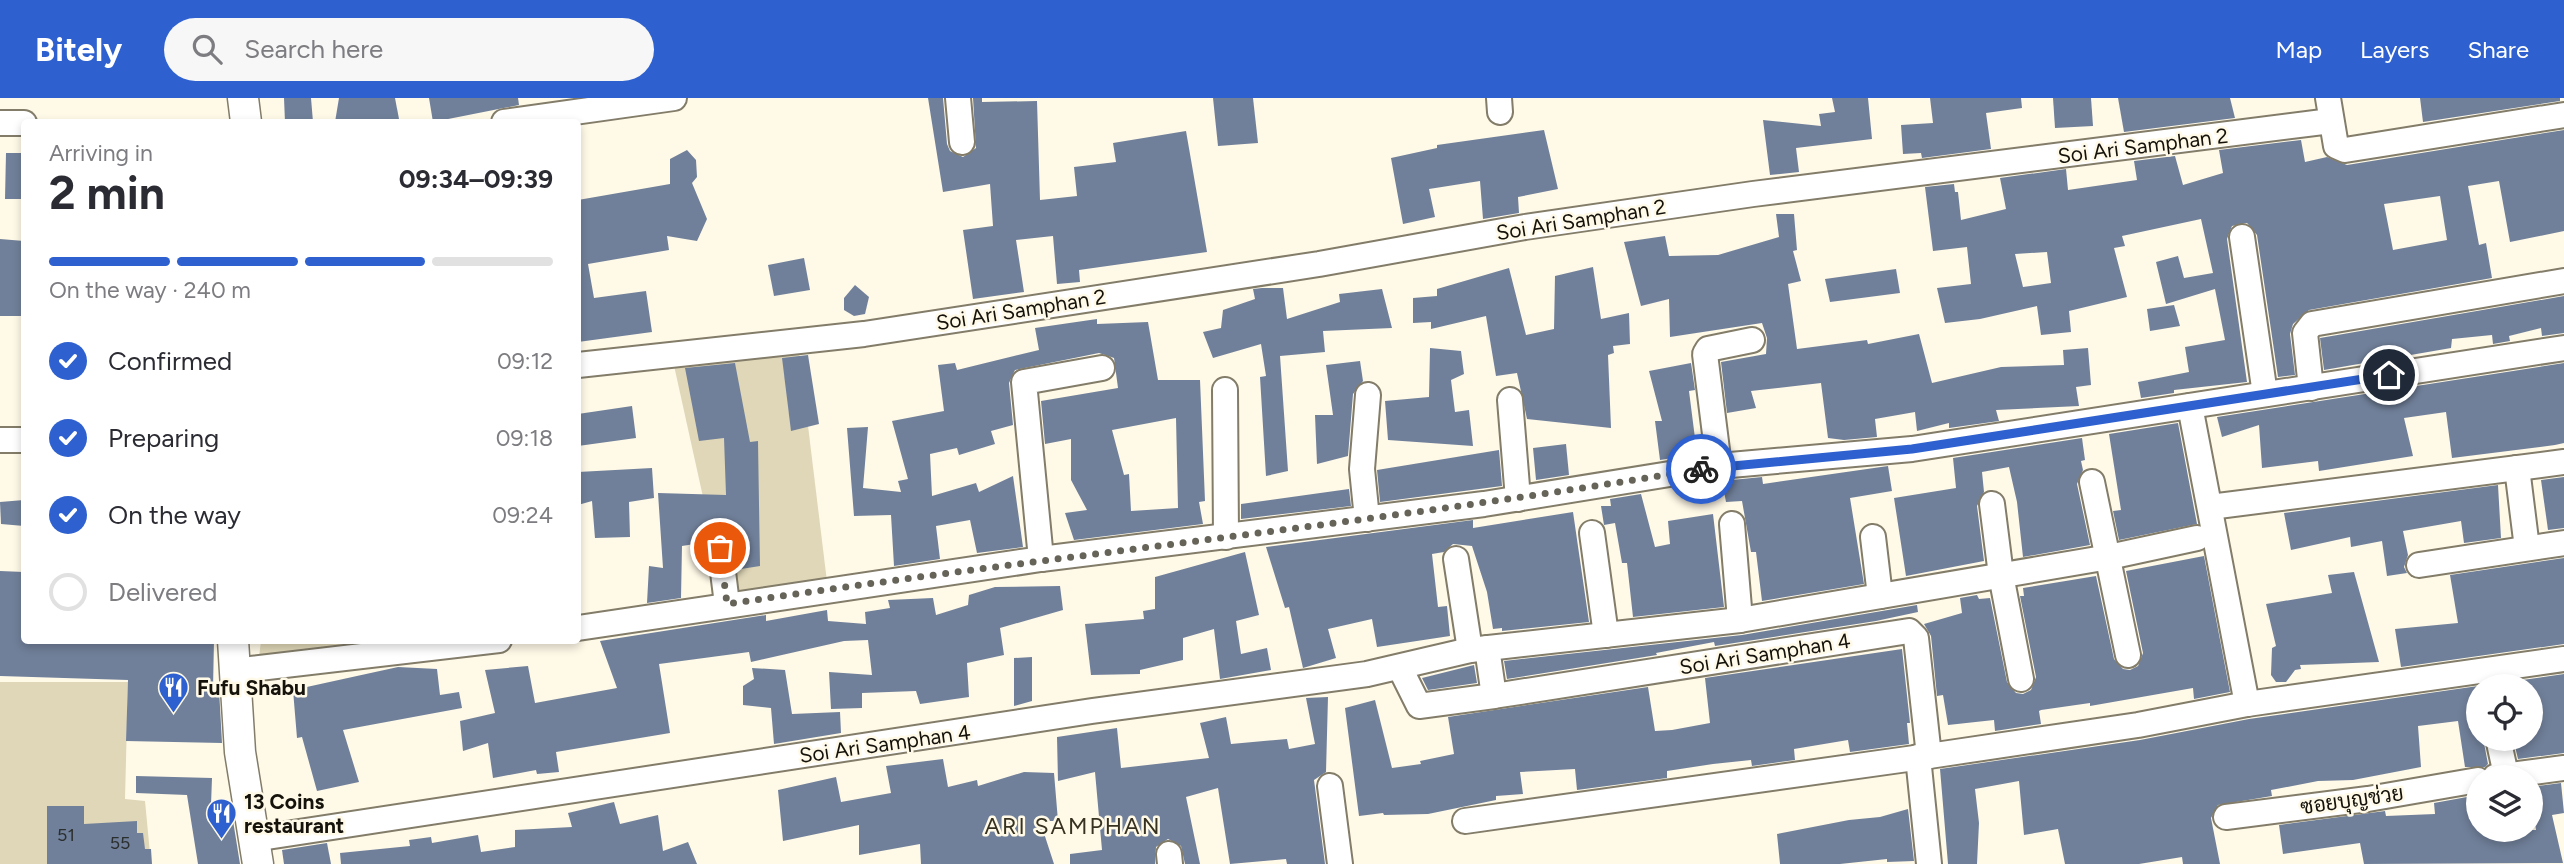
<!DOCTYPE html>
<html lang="en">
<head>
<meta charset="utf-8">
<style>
  body { margin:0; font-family:Figtree,Sarabun,sans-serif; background:#f7f7f7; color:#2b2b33; height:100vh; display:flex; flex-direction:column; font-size:26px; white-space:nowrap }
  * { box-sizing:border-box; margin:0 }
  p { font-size:23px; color:#7c7c81 }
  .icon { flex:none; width:38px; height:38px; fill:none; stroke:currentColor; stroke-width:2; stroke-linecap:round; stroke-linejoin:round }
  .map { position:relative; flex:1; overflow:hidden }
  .sheet { position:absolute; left:21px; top:21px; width:560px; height:525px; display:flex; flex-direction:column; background:#fff; border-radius:7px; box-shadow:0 4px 10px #0003 }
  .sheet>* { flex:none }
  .controls { position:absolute; left:2466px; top:576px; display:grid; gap:14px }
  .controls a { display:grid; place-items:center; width:77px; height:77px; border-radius:50%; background:#fff; box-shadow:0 4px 10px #0003; font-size:35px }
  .pin { position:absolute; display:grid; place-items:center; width:60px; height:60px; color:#fff; margin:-30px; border:4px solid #fff; border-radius:50%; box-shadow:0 2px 7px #0007 }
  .courier { position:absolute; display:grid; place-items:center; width:70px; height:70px; margin:-35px; border:5px solid #2e61cf; border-radius:50%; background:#fff; color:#222; box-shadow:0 2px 9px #0007 }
  .overview em { font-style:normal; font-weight:700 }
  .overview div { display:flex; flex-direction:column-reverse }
  .overview { display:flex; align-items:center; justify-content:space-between; height:119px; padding:0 28px }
  h1 { font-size:46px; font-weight:700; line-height:52px }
  .bar { display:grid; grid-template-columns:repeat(4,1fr); gap:10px 7px; align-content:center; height:84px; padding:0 28px }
  .bar i { height:9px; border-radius:5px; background:#e1e1e2 }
  .bar .on { background:#2e61cf }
  .bar p { grid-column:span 4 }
  ol { padding:0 28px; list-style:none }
  li { display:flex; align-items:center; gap:21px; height:77px }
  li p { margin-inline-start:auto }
  li .icon { padding:7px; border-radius:50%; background:#2e61cf; color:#fff; stroke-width:4 }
  li:last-child { color:#7c7c81 }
  li i { width:38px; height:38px; border:4px solid #e1e1e2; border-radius:50% }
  header { display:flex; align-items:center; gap:42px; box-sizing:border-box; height:98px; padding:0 35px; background:#2e61cf; color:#fff }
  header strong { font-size:33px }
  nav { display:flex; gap:38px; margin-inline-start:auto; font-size:24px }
  .search { width:490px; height:63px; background:#f7f7f7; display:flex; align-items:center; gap:18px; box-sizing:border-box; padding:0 24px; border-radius:38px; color:#7c7c81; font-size:26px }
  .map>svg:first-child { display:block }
  .green { fill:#e0d7b8 }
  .building { fill:#71809a; fill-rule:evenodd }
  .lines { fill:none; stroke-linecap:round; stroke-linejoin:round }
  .minor-casing { stroke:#827c69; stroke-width:28 }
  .tertiary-casing { stroke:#827c69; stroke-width:33 }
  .minor { stroke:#fff; stroke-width:24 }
  .tertiary { stroke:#fff; stroke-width:30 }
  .done { stroke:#666358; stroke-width:7; stroke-dasharray:0 12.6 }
  .route { stroke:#2e61cf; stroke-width:9 }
  .labels { text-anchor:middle; stroke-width:5; stroke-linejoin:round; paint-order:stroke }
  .number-label { font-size:18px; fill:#2b2e2e }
  .street-label { font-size:21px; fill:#14120a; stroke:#fff9e8 }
  .poi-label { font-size:21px; font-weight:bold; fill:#14120a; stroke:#fff9e8; text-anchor:start }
  .neighbourhood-label { font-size:23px; letter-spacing:2px; fill:#363120; stroke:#fff9e8 }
</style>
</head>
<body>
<header>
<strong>Bitely</strong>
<div class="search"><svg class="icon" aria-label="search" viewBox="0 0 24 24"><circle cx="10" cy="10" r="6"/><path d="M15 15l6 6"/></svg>Search here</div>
<nav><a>Map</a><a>Layers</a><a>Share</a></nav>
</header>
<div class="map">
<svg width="2564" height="766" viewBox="0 0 2564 766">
  <rect width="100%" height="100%" fill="#fff9e8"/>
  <g class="green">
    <polygon points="799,254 828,492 724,494 673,263"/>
    <polygon points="398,542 258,567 261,543"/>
    <polygon points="0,584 128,584 125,701 145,703 151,766 0,766"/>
  </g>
  <g class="building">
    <polygon points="284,0 311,0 313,24 285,24"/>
    <polygon points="339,0 395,0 399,21 335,24"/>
    <polygon points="429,0 518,0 519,7 433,24"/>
    <polygon points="928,0 943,0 947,46 950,53 963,59 976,50 973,0 982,0 982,4 1037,3 1040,102 1077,98 1074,69 1116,64 1113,45 1186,33 1207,154 1079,172 1080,184 1057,186 1053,138 1016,142 1024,194 973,201 963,132 993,128 990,86 943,94"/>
    <polygon points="1213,0 1253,0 1258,45 1218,48"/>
    <polygon points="1832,0 1868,0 1872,41 1796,50 1799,74 1770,77 1763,22 1821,28 1819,16 1835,14"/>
    <polygon points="1930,0 2021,0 2022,10 1986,15 1991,51 1922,60 1921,55 1903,56 1901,27 1933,25"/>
    <polygon points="2053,0 2091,0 2093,28 2055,30"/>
    <polygon points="2118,0 2230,0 2235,20 2124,34"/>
    <polygon points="2420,0 2560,0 2560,3 2423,24"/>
    <polygon points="1544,32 1558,91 1518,99 1519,115 1483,121 1480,83 1429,91 1435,119 1403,126 1391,60 1437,50 1437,47"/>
    <path d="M2564,32V133L2510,144L2499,83L2468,88L2479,147L2486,145L2492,180L2309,212L2293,226L2290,236L2295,277L2278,279L2257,137L2247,125L2232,128L2227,141L2247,284L2174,292V295L2141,300L2138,284L2189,274L2185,249L2225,242L2215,191L2166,206L2156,164L2178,158L2184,180L2213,175L2201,121L2122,138L2125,148L2114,150L2127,199L2069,213L2071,234L2041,237L2037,208L1980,221L1945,225L1937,190L1971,186L1967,149L1933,153L1925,89L1954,86L1955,94H1958L1961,122L2006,111L2000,80L2066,71L2068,92L2137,82L2134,63L2175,58L2183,87L2223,75L2219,52L2301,42L2305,64L2327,59L2347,67ZM2440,98L2447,142L2393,152L2384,106ZM2047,154L2051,185L2023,189L2015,156Z"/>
    <polygon points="687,52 696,62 697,79 692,85 707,121 697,143 667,138 669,152 588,166 594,200 646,193 652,234 578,244 578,102 670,86 670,61"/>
    <polygon points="6,55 24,55 24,101 5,101"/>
    <polygon points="1776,116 1794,116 1797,152 1793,153 1801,183 1788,186 1797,251 1867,242 1868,246 1919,236 1932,285 2001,269 2064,267 2063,252 2088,250 2091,287 2076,289 2079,308 1996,312 1999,323 1949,330 1949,325 1917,333 1915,314 1875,321 1877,339 1844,342 1828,340 1821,285 1751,293 1756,310 1727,315 1721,264 1766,256 1767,240 1762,225 1670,239 1669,201 1641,208 1624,144 1665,138 1669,158 1718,157 1779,139"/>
    <polygon points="0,141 24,143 24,218 0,218"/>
    <polygon points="804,160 810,192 774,198 768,167"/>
    <polygon points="1593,169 1601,221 1629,215 1630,246 1613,248 1614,255 1608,257 1611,330 1527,321 1517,275 1496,278 1486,218 1431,231 1431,224 1413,225 1413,200 1437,198 1437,191 1509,170 1526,237 1554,231 1555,178"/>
    <polygon points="1896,171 1900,195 1830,204 1825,181"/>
    <polygon points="855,187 869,199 865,216 854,218 844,212 844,200"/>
    <polygon points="1262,190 1283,190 1287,221 1340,204 1339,196 1382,191 1392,230 1323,233 1325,254 1280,258 1288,373 1266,378 1260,279 1266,278 1261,246 1213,260 1203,234 1221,230 1223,212 1255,201 1253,191"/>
    <polygon points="2564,198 2564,235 2542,238 2541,230 2509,238 2510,243 2493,246 2492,237 2452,241 2451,250 2324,272 2320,240"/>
    <polygon points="2174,207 2180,228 2150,233 2147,211"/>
    <path d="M1097,221V226L1148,224L1158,282H1200L1205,403L1199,404L1203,426L1074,442L1065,415L1087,412L1071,382V341L1045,346L1041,303L1118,290L1114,260L1099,255L1015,272L1009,285L1013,327L991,333L995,346L959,357L957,350L930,356L932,398L976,385L979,394L1013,378L1023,449L977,455L970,422L936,428L940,461L894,468L891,417L854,418L847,330L868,329L863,390L901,394L898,383L908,381L892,323L944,313L938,267L955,265L957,272L1039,252L1035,230ZM1176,320L1178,410L1131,413L1129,376L1124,377L1112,332Z"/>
    <polygon points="1430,250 1461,253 1464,276 1451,282 1455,314 1469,312 1473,348 1388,342 1385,303 1429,299"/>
    <polygon points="808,257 819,326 791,333 782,260"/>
    <polygon points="1360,263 1363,283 1353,296 1348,358 1317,366 1315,317 1333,317 1326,267"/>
    <polygon points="735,265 750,344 758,343 760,468 741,471 740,448 735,448 726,437 718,435 707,444 682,448 681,500 647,505 649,468 663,470 658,395 726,397 724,340 699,343 685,270"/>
    <polygon points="1691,265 1695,292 1689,293 1697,356 1660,362 1655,323 1662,323 1649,273"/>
    <polygon points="2564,265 2564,345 2555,347 2452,360 2446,314 2404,320 2413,358 2319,373 2318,363 2262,370 2259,327 2222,339 2217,319"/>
    <polygon points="632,308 636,340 578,348 578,316"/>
    <polygon points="2178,325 2197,426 2119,442 2113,413 2121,412 2109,336"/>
    <polygon points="2082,340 2085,362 2081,363 2083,372 2077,386 2090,447 2023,459 2017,404 2009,369 1982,374 1984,394 1977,408 1984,463 1906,478 1894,400 1956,390 1953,360"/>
    <polygon points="1566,346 1569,377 1536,382 1533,350"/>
    <polygon points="1499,352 1502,388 1380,404 1377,372"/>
    <polygon points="1888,368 1892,393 1850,400 1864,486 1762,503 1756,454 1751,454 1742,403 1726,404 1722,383 1762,379 1763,386"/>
    <polygon points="652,370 654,400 629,404 630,439 595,440 592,403 578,407 578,374"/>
    <polygon points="2564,379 2564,430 2548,432 2541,382"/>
    <polygon points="2498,387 2501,440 2464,445 2461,423 2403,433 2408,457 2404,469 2407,475 2387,478 2382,443 2351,449 2350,439 2291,452 2284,415"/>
    <polygon points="1349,391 1351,408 1241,421 1241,406"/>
    <polygon points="1641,396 1655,449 1670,446 1668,423 1713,416 1724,509 1633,519 1627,465 1622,465 1615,425 1604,427 1601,408 1611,408 1610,401"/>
    <polygon points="24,402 24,428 1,426 0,404"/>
    <polygon points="1573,414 1589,524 1502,533 1502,530 1493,531 1487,494 1472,448 1453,446 1444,454 1432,456 1438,509 1447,508 1450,538 1377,549 1372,521 1328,531 1336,560 1303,570 1289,509 1285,510 1266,449 1473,422 1473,430"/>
    <polygon points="1245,454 1259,517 1236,523 1241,556 1267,550 1271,572 1220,581 1214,531 1183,540 1183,562 1140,572 1140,576 1091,577 1085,526 1144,521 1143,513 1155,511 1155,479"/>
    <polygon points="2204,458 2230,594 2194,601 2193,590 2090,608 2090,605 2041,612 2039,613 2041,626 1995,633 1994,622 1948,627 1943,597 1937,598 1931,538 1924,526 1962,515 1960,500 1977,497 1979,501 1990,500 2007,584 2016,595 2023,596 2031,592 2036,579 2020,498 2024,498 2023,490 2096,478 2114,561 2123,571 2130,572 2138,568 2143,555 2126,473"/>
    <polygon points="2564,460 2564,546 2401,569 2395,531 2458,525 2450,477"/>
    <polygon points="0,473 24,474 24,542 214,542 213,591 219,591 222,645 126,643 128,582 0,578"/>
    <polygon points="2354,474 2379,564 2300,567 2301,571 2295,572 2286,584 2276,584 2271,577 2272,550 2276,548 2266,506 2332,495 2328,477"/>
    <polygon points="1060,488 1063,512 1000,530 1004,557 967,565 969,599 920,606 916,593 862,595 862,610 831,611 829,574 872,577 868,542 844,543 751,564 749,554 659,566 670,635 556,654 559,674 537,676 536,672 493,680 488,645 463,653 460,623 495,615 485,572 528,568 535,605 617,590 600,543 766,517 766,523 827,512 828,523 866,526 865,514 890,510 888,502 933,500 936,517 968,507 969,497 995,489"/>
    <polygon points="1917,507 1918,514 1876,523 1715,548 1714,544 1656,555 1657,557 1507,581 1504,563 1742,537"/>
    <polygon points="1902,551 1910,625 1907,625 1909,646 1850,654 1848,642 1794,651 1795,662 1752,668 1751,662 1713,666 1667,673 1667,680 1577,692 1575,671 1520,674 1523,696 1496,698 1496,702 1428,716 1384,717 1383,715 1359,718 1345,610 1375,602 1392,670 1421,666 1420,663 1454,656 1448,619 1648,589 1655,633 1672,632 1710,625 1705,580"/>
    <polygon points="1032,559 1032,603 1014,608 1014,560"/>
    <polygon points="1474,567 1477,585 1428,592 1422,580"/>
    <polygon points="398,569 437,571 440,597 459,594 462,610 343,632 359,684 317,693 302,639 297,640 293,592"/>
    <polygon points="752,570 785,572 792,616 840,614 841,635 774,646 771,610 743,607 743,588 754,581"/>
    <polygon points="2564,576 2564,655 2518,661 2513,640 2530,640 2530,588 2480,588"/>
    <polygon points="2478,588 2478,640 2483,640 2488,666 2485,669 2465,669 2458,623 2418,628 2421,669 2353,682 2318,683 2271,692 2272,698 2218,707 2211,720 2220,766 2183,766 2182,759 2139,766 2065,766 2058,731 2024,737 2019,683 1975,691 1979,725 1977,766 1948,766 1940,671 2140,642 2249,621"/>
    <polygon points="1328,599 1326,674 1314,682 1325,766 1287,766 1286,761 1230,766 1218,690 1186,699 1200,766 1185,766 1181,748 1168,741 1156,749 1155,766 1070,766 1070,756 1102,752 1095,674 1058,683 1057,639 1117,630 1121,670 1209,660 1200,625 1226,619 1231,646 1287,641 1289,651 1315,646 1306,600"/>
    <polygon points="943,661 948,689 977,682 978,688 1024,674 1054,675 1058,723 1040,723 1054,766 921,766 920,746 859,757 859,727 783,743 778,692 836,679 841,704 891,695 886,668"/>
    <polygon points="136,678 212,680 211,707 230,704 240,766 198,766 187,697 136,695"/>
    <polygon points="2561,685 2564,715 2552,717 2563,765 2364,766 2360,745 2283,756 2279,727 2385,713 2386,718 2435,716 2434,705 2478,697 2478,732 2536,732 2530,689"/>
    <polygon points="614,704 620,726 658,717 663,753 688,744 697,766 341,766 340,755 410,748 409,742 431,739 432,745 478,737 481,754 515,749 515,732 572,729 568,715"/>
    <polygon points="47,708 84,708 84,726 137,723 137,735 143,735 145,751 151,751 152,766 47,766"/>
    <polygon points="1908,711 1914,763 1887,764 1887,761 1840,766 1780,766 1777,736 1849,722 1880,719"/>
    <polygon points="327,745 331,766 284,766 282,752"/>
  </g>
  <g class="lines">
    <defs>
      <g id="minor">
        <polyline points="958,0 962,44"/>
        <polyline points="1499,0 1500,14"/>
        <polyline points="2328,0 2336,48 2345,52 2564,17"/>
        <polyline points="504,24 674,0"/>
        <polyline points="0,25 24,25"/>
        <polyline points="2242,139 2265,296"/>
        <polyline points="578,267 864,236 1319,166 1525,129 1753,96 2331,23"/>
        <polyline points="2311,290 2305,235 2312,226 2564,183"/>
        <polyline points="1225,292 1226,439"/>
        <polyline points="1510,302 1518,401"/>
        <polyline points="2190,308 2247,606"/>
        <polyline points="0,342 24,342"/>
        <polyline points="1719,368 1705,256 1708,251 1752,242"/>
        <polyline points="2517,370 2527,450"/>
        <polyline points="2092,384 2128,557"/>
        <polyline points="1992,406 2001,477 2021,581"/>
        <polyline points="2210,409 2564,364"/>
        <polyline points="1367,421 1362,371 1368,297"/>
        <polyline points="1732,426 1740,522"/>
        <polyline points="1592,435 1606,537"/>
        <polyline points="1873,439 1880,498"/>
        <polyline points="720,450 727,506"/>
        <polyline points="1041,461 1024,284 1102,270"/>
        <polyline points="1456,461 1470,552"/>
        <polyline points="2419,467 2564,445"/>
        <polyline points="578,530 1041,461 1484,406 1719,368 1912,351 2564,250"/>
        <polyline points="1487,550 1494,598 1909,533 1916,540 1929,658"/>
        <polyline points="1400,570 1419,608 1494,598"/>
        <polyline points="234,573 499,542"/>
        <polyline points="2498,640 2506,677"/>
        <polyline points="1918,659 1929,766"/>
        <polyline points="2495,679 2564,670"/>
        <polyline points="1330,688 1340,766"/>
        <polyline points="2226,719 2368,701 2478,682"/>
        <polyline points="1465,723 1929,658 2138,627 2247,606 2564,561"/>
        <polyline points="254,741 1092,613 1367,576 1470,552 1740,522 2109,459 2197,440"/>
        <polyline points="1169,756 1170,766"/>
      </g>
      <g id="tertiary">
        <polyline points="243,0 246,24"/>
        <polyline points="233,542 240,654 258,766"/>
      </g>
    </defs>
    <use href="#minor" class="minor-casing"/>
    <use href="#tertiary" class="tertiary-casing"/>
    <use href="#minor" class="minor"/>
    <use href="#tertiary" class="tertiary"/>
  </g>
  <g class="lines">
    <path class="done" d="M720,450L727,506C1051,458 1378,425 1701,371"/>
    <polyline class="route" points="1701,371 1912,351 2389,277"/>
  </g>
  <defs>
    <symbol id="restaurant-pin" viewBox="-11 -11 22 30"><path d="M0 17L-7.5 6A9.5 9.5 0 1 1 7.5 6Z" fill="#2e61cf" stroke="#fff9e8"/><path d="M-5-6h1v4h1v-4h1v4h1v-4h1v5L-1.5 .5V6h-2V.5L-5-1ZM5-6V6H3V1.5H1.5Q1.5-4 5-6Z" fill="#fff"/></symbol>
  </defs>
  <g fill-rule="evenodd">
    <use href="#restaurant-pin" x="156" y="572" width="35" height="47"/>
    <use href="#restaurant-pin" x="204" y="698" width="35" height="47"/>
  </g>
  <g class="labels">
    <g class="number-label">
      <text x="66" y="743">51</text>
      <text x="120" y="751">55</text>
    </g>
    <g class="street-label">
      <text transform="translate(2143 48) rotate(-7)" y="7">Soi Ari Samphan 2</text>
      <text transform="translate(1581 122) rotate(-9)" y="7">Soi Ari Samphan 2</text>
      <text transform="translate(1021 212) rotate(-9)" y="7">Soi Ari Samphan 2</text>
      <text transform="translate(1765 556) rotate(-9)" y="7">Soi Ari Samphan 4</text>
      <text transform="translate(885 646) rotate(-8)" y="7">Soi Ari Samphan 4</text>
      <text transform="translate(2352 702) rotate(-8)" y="7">ซอยบุญช่วย</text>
    </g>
    <g class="poi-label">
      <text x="197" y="597">Fufu Shabu</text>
      <text x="244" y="711">13 Coins<tspan x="244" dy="24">restaurant</tspan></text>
    </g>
    <g class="neighbourhood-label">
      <text x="1073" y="736">ARI SAMPHAN</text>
    </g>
  </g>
</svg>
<div class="controls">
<a><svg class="icon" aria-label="locate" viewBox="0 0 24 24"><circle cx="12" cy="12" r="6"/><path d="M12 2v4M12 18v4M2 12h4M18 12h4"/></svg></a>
<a><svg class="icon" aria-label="layers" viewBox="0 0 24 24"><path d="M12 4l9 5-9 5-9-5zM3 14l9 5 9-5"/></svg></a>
</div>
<div class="pin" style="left:720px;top:450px;background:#ea580c"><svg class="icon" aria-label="bag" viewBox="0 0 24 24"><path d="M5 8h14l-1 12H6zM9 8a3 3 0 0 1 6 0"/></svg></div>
<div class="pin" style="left:2389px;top:277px;background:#1f2937"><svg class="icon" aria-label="home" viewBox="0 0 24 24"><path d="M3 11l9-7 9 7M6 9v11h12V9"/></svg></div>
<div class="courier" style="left:1701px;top:371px"><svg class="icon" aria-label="bike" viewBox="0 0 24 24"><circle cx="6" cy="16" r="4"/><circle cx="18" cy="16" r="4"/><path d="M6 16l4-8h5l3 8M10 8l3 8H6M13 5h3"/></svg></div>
<section class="sheet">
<div class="overview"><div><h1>2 min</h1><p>Arriving in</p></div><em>09:34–09:39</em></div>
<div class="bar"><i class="on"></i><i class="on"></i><i class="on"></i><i></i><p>On the way · 240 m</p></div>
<ol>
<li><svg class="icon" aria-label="check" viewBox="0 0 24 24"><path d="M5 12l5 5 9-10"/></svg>Confirmed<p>09:12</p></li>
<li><svg class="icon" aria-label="check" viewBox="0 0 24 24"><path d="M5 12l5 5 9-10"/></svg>Preparing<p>09:18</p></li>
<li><svg class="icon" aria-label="check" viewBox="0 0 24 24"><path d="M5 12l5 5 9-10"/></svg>On the way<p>09:24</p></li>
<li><i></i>Delivered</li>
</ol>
</section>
</div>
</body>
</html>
